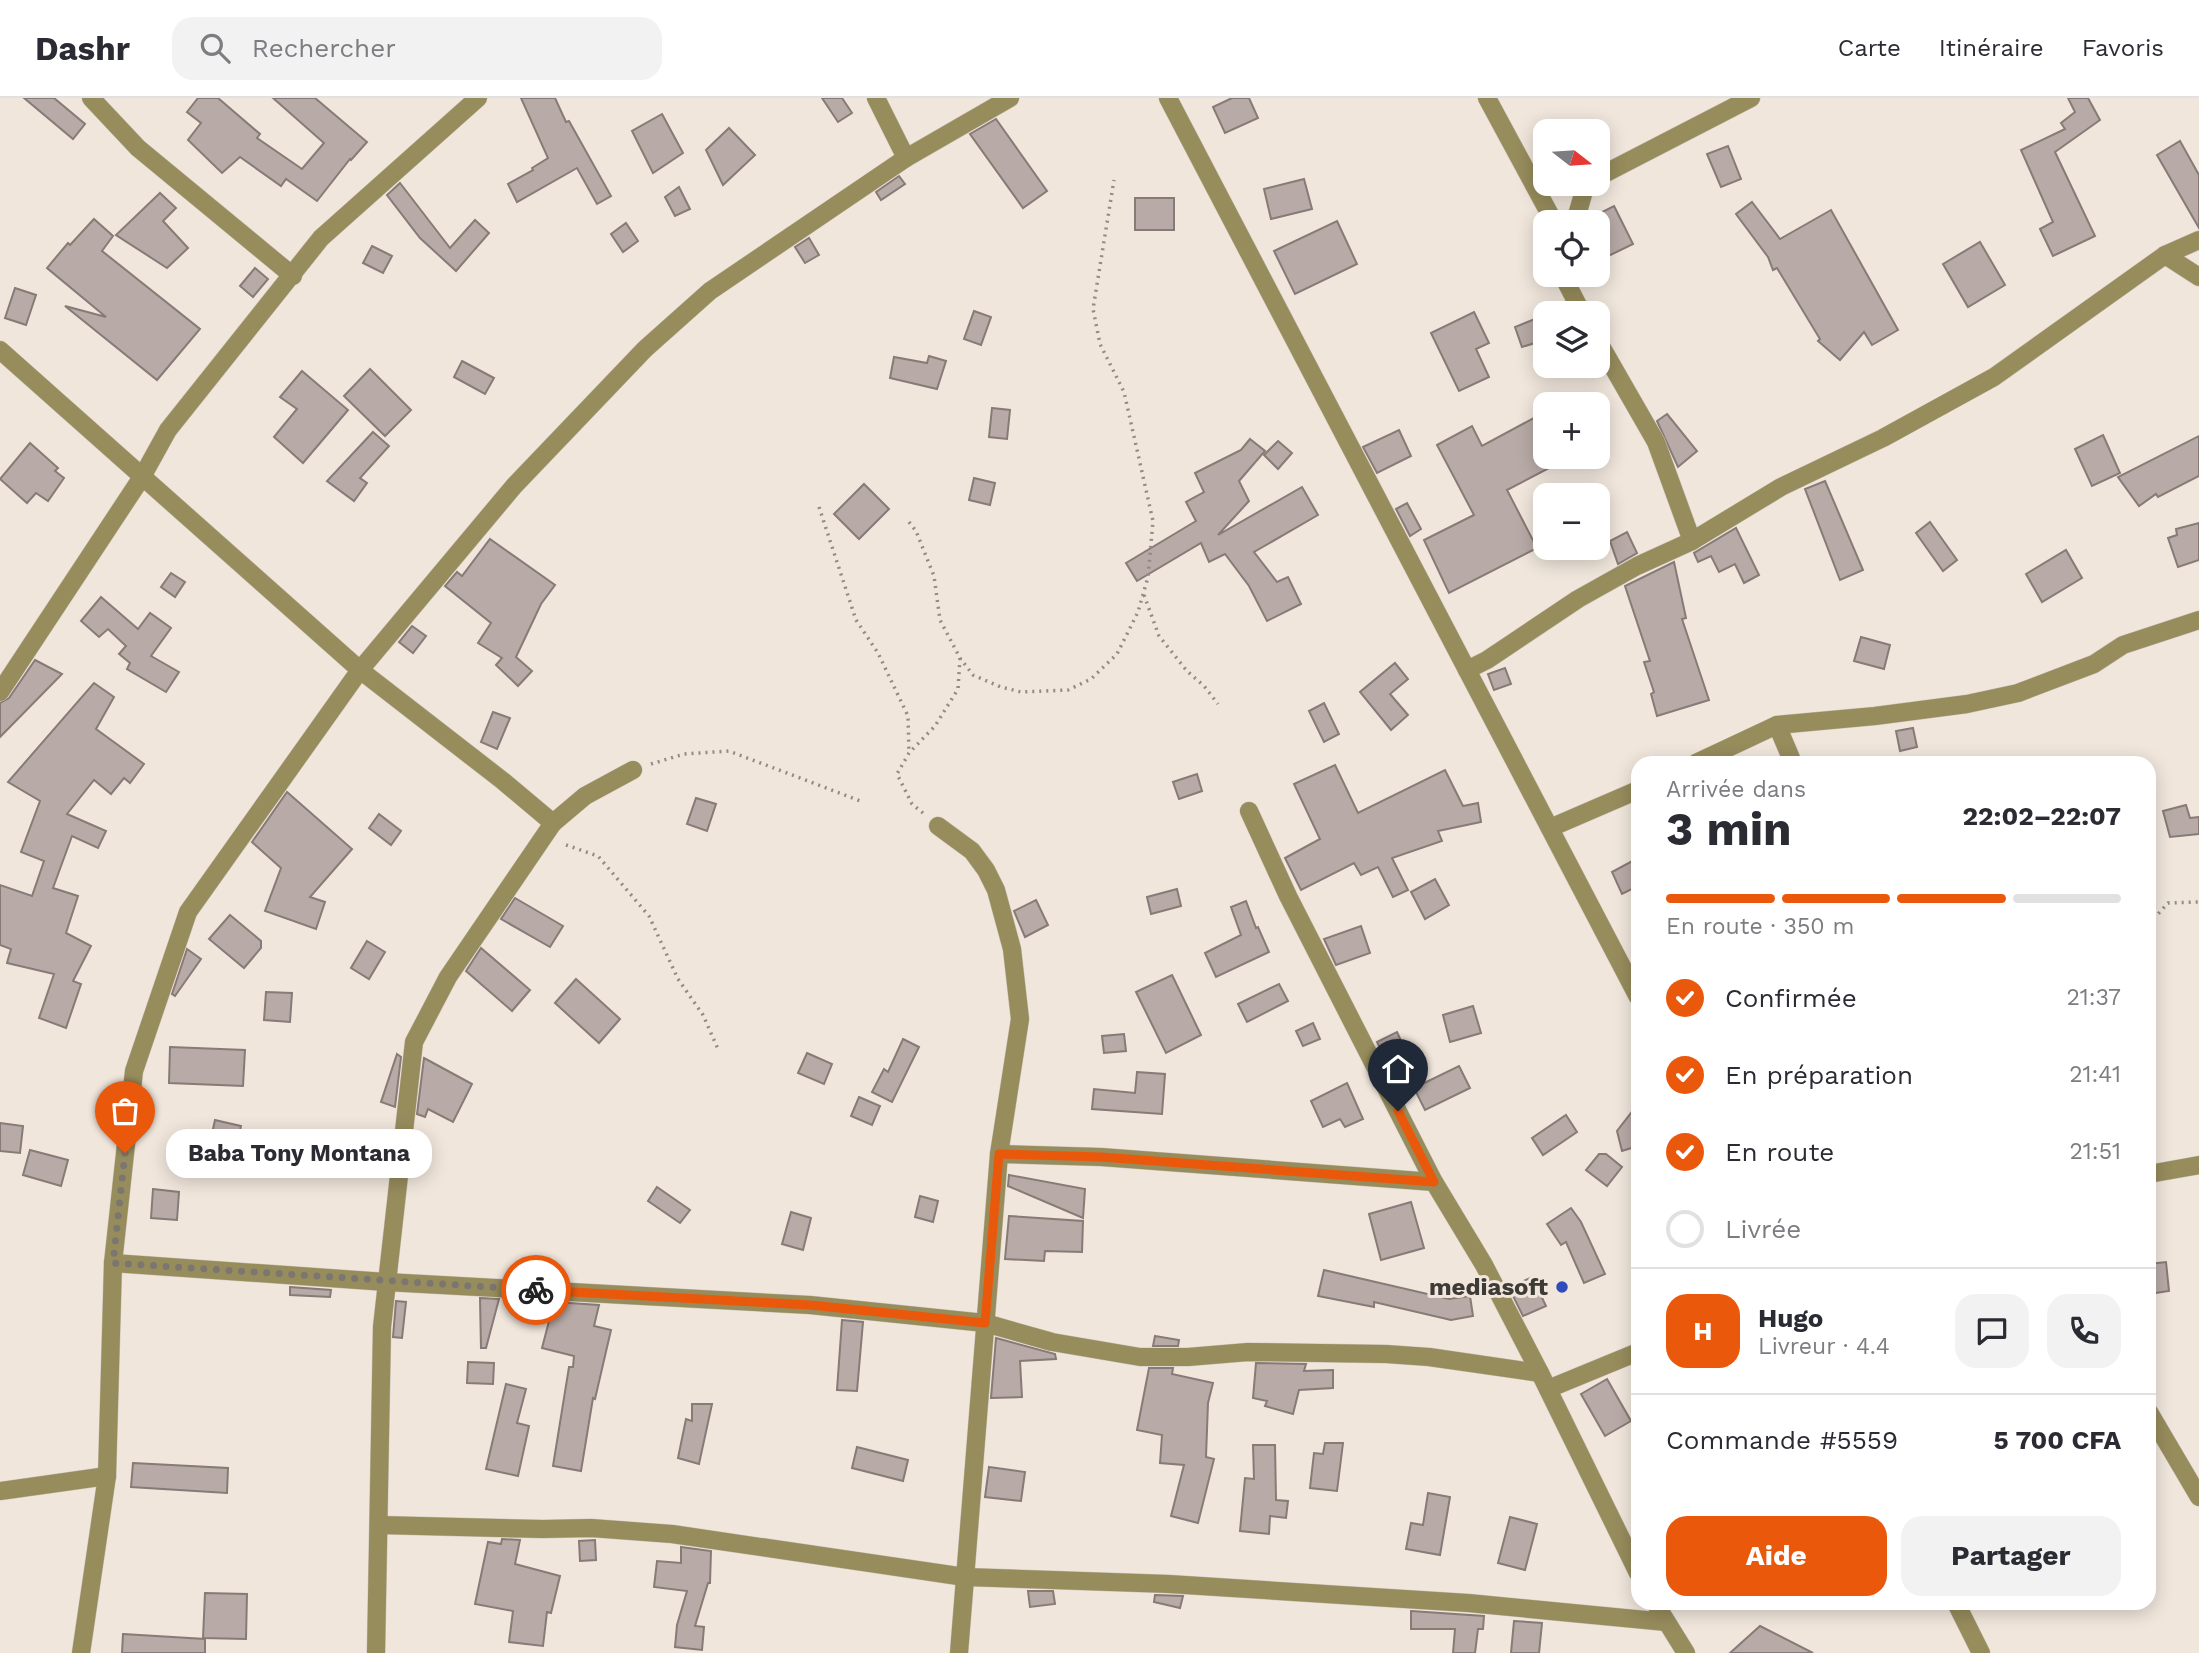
<!DOCTYPE html>
<html lang="fr">
<head>
<meta charset="utf-8">
<style>
  body { margin:0; font-family:"Work Sans",sans-serif; background:#f2f2f3; color:#2b2b33; height:100vh; display:flex; flex-direction:column; font-size:26px; white-space:nowrap }
  * { box-sizing:border-box; margin:0 }
  p { font-size:23px; color:#7c7c81 }
  .icon { flex:none; width:38px; height:38px; fill:none; stroke:currentColor; stroke-width:2; stroke-linecap:round; stroke-linejoin:round }
  .map { position:relative; flex:1; overflow:hidden }
  .sheet { position:absolute; left:1631px; top:658px; width:525px; height:854px; display:flex; flex-direction:column; background:#fff; border-radius:21px; box-shadow:0 4px 18px #0003 }
  .sheet>* { flex:none }
  .needle { width:46px; rotate:107deg }
  .fabs { position:absolute; left:1533px; top:21px; display:grid; gap:14px }
  .fabs a { display:grid; place-items:center; width:77px; height:77px; border-radius:14px; background:#fff; box-shadow:0 4px 18px #0003; font-size:35px }
  .pin { position:absolute; display:grid; place-items:center; width:60px; height:60px; color:#fff; margin:-72px -30px; border-radius:50% 50% 50% 0; rotate:-45deg; box-shadow:0 0 7px #0007 }
  .pin .icon { rotate:45deg }
  .courier { position:absolute; display:grid; place-items:center; width:70px; height:70px; margin:-35px; border:5px solid #ea580c; border-radius:50%; background:#fff; color:#222; box-shadow:0 2px 9px #0007 }
  .bubble { position:absolute; height:49px; border-radius:21px; background:#fff; box-shadow:0 4px 18px #0003; font-size:23px; font-weight:700; line-height:49px; text-align:center }
  .summary em { font-style:normal; font-weight:700 }
  .summary div { display:flex; flex-direction:column-reverse }
  .summary { display:flex; align-items:center; justify-content:space-between; height:119px; padding:0 35px }
  h1 { font-size:46px; font-weight:700; line-height:52px }
  .bar { display:grid; grid-template-columns:repeat(4,1fr); gap:10px 7px; align-content:center; height:84px; padding:0 35px }
  .bar i { height:9px; border-radius:5px; background:#e1e1e2 }
  .bar .active { background:#ea580c }
  .bar p { grid-column:span 4 }
  .line { display:flex; align-items:center; gap:18px; padding:0 35px; border-top:2px solid #e1e1e2 }
  .line div { flex:1 }
  .round { display:grid; place-items:center; flex:none; width:74px; height:74px; border-radius:21px; background:#f2f2f3 }
  ol { padding:0 35px; list-style:none }
  li { display:flex; align-items:center; gap:21px; height:77px }
  li p { margin-inline-start:auto }
  li .icon { padding:7px; border-radius:50%; background:#ea580c; color:#fff; stroke-width:4 }
  li:last-child { color:#7c7c81 }
  li i { width:38px; height:38px; border:4px solid #e1e1e2; border-radius:50% }
  .action { display:flex; gap:14px; margin-top:auto; padding:14px 35px }
  .action a { flex:1; height:80px; border-radius:21px; background:#ea580c; color:#fff; font-size:28px; font-weight:700; line-height:80px; text-align:center }
  .action a+a { background:#f2f2f3; color:#2b2b33 }
  header { display:flex; align-items:center; gap:42px; box-sizing:border-box; height:98px; padding:0 35px; background:#fff; border-bottom:2px solid #e1e1e2 }
  header strong { font-size:33px }
  nav { display:flex; gap:38px; margin-inline-start:auto; font-size:24px }
  .search { width:490px; height:63px; background:#f2f2f3; display:flex; align-items:center; gap:18px; box-sizing:border-box; padding:0 24px; border-radius:21px; color:#7c7c81; font-size:26px }
  .map>svg:first-child { display:block }
  .building { fill:#b8aaa7; stroke:#877a77; stroke-width:2 }
  .lines { fill:none; stroke-linecap:round; stroke-linejoin:round }
  .minor-casing { stroke:#ccc4bb; stroke-width:19 }
  .path { stroke:#928b84; stroke-width:3.5; stroke-dasharray:2 5; stroke-linecap:butt }
  .minor { stroke:#978c5c; stroke-width:18 }
  .done { stroke:#7c7670; stroke-width:7; stroke-dasharray:0 12.6 }
  .route { stroke:#ea580c; stroke-width:9 }
  .poi-dot { fill:#314bbc; stroke:#f0e6dc; stroke-width:2.5 }
  .labels { text-anchor:middle; stroke-width:6; stroke-linejoin:round; paint-order:stroke }
  .poi-label { font-size:24px; font-weight:bold; fill:#3e3a36; stroke:#f0e6dc; text-anchor:end }
</style>
</head>
<body>
<header>
<strong>Dashr</strong>
<div class="search"><svg class="icon" aria-label="search" viewBox="0 0 24 24"><circle cx="10" cy="10" r="6"/><path d="M15 15l6 6"/></svg>Rechercher</div>
<nav><a>Carte</a><a>Itinéraire</a><a>Favoris</a></nav>
</header>
<div class="map">
<svg width="2199" height="1555" viewBox="0 0 2199 1555">
  <rect width="100%" height="100%" fill="#f0e6dc"/>
  <g class="building">
    <polygon points="24,0 54,0 85,26 73,41"/>
    <polygon points="198,0 218,0 260,36 257,40 302,71 324,45 273,0 315,0 367,44 351,62 350,61 317,103 286,81 281,88 240,59 222,75 188,42 201,25 187,14"/>
    <polygon points="521,0 555,0 566,24 569,23 611,98 597,106 577,70 517,104 508,86 533,72 532,70 548,60"/>
    <polygon points="822,0 842,0 852,15 838,24"/>
    <polygon points="1232,0 1249,0 1258,20 1225,35 1213,9"/>
    <polygon points="2068,0 2088,0 2100,22 2055,54 2095,138 2053,158 2040,131 2053,124 2021,52 2065,31 2061,25 2075,14"/>
    <polygon points="662,16 683,55 653,75 632,33"/>
    <polygon points="996,21 1047,93 1023,110 970,36"/>
    <polygon points="729,30 755,57 723,87 706,52"/>
    <polygon points="2180,43 2199,77 2199,130 2157,57"/>
    <polygon points="1728,48 1741,81 1721,89 1707,56"/>
    <polygon points="899,78 905,86 881,102 876,94"/>
    <polygon points="1304,81 1312,111 1271,121 1264,91"/>
    <polygon points="400,85 450,150 475,122 489,135 456,173 420,140 387,97"/>
    <polygon points="679,89 690,111 675,118 665,99"/>
    <polygon points="160,95 176,110 163,123 188,150 167,170 116,137"/>
    <rect x="1135" y="100" width="39" height="32"/>
    <polygon points="1752,104 1780,141 1831,112 1898,232 1872,247 1864,234 1840,262 1818,243 1820,241 1777,170 1773,172 1768,159 1736,116"/>
    <polygon points="1614,108 1633,146 1598,163 1598,116"/>
    <polygon points="94,121 113,138 102,153 200,231 157,282 65,208 106,219 47,170 68,145 70,147"/>
    <polygon points="1337,123 1357,166 1295,196 1274,153"/>
    <polygon points="626,125 638,143 623,154 611,136"/>
    <polygon points="809,140 819,157 805,165 795,149"/>
    <polygon points="1980,144 2005,187 1968,209 1943,166"/>
    <polygon points="372,148 392,158 383,175 363,165"/>
    <polygon points="255,170 268,181 253,199 240,188"/>
    <polygon points="15,190 36,197 26,227 5,220"/>
    <polygon points="974,213 991,219 981,247 964,241"/>
    <polygon points="1474,214 1489,245 1476,251 1489,279 1459,293 1431,235"/>
    <polygon points="1545,217 1545,242 1522,249 1515,229"/>
    <polygon points="929,258 946,263 937,291 890,280 894,259 927,265"/>
    <polygon points="462,263 494,280 485,296 454,279"/>
    <polygon points="370,271 411,312 385,338 344,298"/>
    <polygon points="302,273 348,312 303,365 274,339 297,311 280,299"/>
    <polygon points="992,310 1010,312 1007,341 989,339"/>
    <polygon points="1545,314 1545,359 1570,359 1507,392 1537,450 1449,495 1424,442 1474,417 1437,347 1472,328 1482,348"/>
    <polygon points="1667,316 1697,353 1678,369 1657,323"/>
    <polygon points="1399,332 1411,358 1377,375 1363,349"/>
    <polygon points="373,334 389,348 360,380 367,385 354,403 327,383"/>
    <polygon points="2103,337 2120,375 2092,388 2075,351"/>
    <polygon points="2199,338 2199,378 2158,399 2156,396 2139,408 2118,379"/>
    <polygon points="1250,341 1265,353 1239,383 1249,403 1218,437 1302,389 1318,417 1254,454 1277,484 1288,479 1301,506 1267,523 1249,488 1225,456 1209,464 1201,445 1137,483 1126,465 1196,423 1186,404 1204,394 1195,375 1241,352"/>
    <polygon points="1278,343 1292,355 1278,371 1264,357"/>
    <polygon points="30,345 58,370 55,373 64,380 48,403 36,395 27,405 0,381"/>
    <polygon points="974,380 995,385 990,407 969,402"/>
    <polygon points="1825,383 1863,472 1840,482 1805,391"/>
    <polygon points="864,386 889,411 859,441 834,416"/>
    <polygon points="1407,405 1421,431 1410,438 1396,411"/>
    <polygon points="1930,424 1957,462 1943,473 1916,435"/>
    <polygon points="2199,425 2199,462 2178,469 2168,440 2177,437 2176,431"/>
    <polygon points="1736,430 1759,477 1744,485 1735,466 1719,474 1711,458 1698,464 1694,455"/>
    <polygon points="1627,434 1637,455 1618,466 1610,443"/>
    <polygon points="490,441 555,487 541,506 516,559 532,573 518,588 496,567 502,560 478,545 491,525 445,488 457,474 462,478"/>
    <polygon points="2066,452 2082,480 2042,504 2026,476"/>
    <polygon points="1674,464 1686,520 1682,521 1709,602 1657,618 1651,596 1654,594 1644,564 1650,563 1625,488"/>
    <polygon points="171,475 185,484 175,499 161,489"/>
    <polygon points="101,499 138,531 150,515 171,530 151,558 179,574 166,594 127,571 130,565 119,556 126,548 108,531 99,539 81,523"/>
    <polygon points="412,528 426,538 413,555 399,544"/>
    <polygon points="1861,539 1890,547 1884,571 1854,563"/>
    <polygon points="35,562 62,576 0,639 0,605 9,600"/>
    <polygon points="1395,565 1408,581 1390,596 1408,617 1391,632 1360,594"/>
    <polygon points="1505,570 1511,586 1494,592 1488,576"/>
    <polygon points="94,585 114,599 96,631 144,666 130,685 124,680 111,696 94,682 67,716 106,733 98,750 72,738 53,790 78,798 66,835 91,848 73,883 81,886 66,930 39,920 54,876 7,865 11,851 0,847 0,787 32,798 44,763 21,754 40,703 8,684"/>
    <polygon points="1324,605 1339,636 1324,644 1309,613"/>
    <polygon points="493,614 510,620 497,651 481,644"/>
    <polygon points="1913,630 1917,649 1900,653 1896,633"/>
    <polygon points="1335,667 1358,715 1445,672 1463,708 1478,705 1481,724 1438,733 1442,743 1392,760 1408,792 1393,799 1378,769 1361,777 1354,765 1301,792 1285,760 1320,741 1294,686"/>
    <polygon points="1197,676 1202,693 1179,701 1173,684"/>
    <polygon points="287,694 352,751 310,799 325,804 316,831 265,813 281,770 252,744"/>
    <polygon points="696,700 716,706 707,733 687,726"/>
    <polygon points="2186,707 2190,720 2199,719 2199,736 2170,739 2163,713"/>
    <polygon points="379,716 401,733 391,747 369,730"/>
    <polygon points="1638,760 1638,788 1622,796 1612,774"/>
    <polygon points="1435,781 1449,807 1425,821 1411,794"/>
    <polygon points="1177,791 1181,808 1151,816 1147,799"/>
    <polygon points="515,800 563,828 550,849 501,821"/>
    <polygon points="1036,802 1048,827 1025,839 1014,813"/>
    <polygon points="1246,803 1256,830 1258,829 1269,854 1216,879 1205,855 1241,837 1231,809"/>
    <polygon points="230,817 261,843 261,850 244,870 209,841"/>
    <polygon points="1361,828 1370,855 1336,867 1324,841"/>
    <polygon points="367,843 385,854 369,881 351,870"/>
    <polygon points="481,850 530,892 512,913 466,873"/>
    <polygon points="187,851 201,861 175,898 172,896"/>
    <polygon points="1172,877 1201,937 1166,955 1136,894"/>
    <polygon points="576,881 620,921 599,945 555,905"/>
    <polygon points="1279,886 1288,903 1247,924 1238,906"/>
    <polygon points="266,894 292,895 290,924 264,922"/>
    <polygon points="1473,908 1481,935 1450,944 1443,917"/>
    <polygon points="1313,925 1320,941 1303,948 1296,933"/>
    <polygon points="1397,934 1407,956 1388,966 1377,944"/>
    <polygon points="1124,936 1126,953 1104,955 1102,938"/>
    <polygon points="903,941 919,949 892,1004 872,994 884,971 888,974"/>
    <polygon points="170,949 245,952 243,988 169,985"/>
    <polygon points="807,955 832,966 824,986 798,975"/>
    <polygon points="397,956 401,959 395,1009 381,1004"/>
    <polygon points="424,960 472,986 453,1024 428,1011 425,1019 417,1016"/>
    <polygon points="1459,968 1470,990 1425,1012 1414,990"/>
    <polygon points="1137,974 1165,976 1162,1016 1092,1011 1094,991 1135,995"/>
    <polygon points="1347,985 1363,1021 1345,1029 1340,1021 1323,1029 1311,1003"/>
    <polygon points="859,999 880,1008 872,1027 851,1018"/>
    <polygon points="1638,1006 1638,1048 1622,1053 1617,1033"/>
    <polygon points="1566,1017 1577,1034 1543,1057 1532,1040"/>
    <polygon points="215,1022 241,1028 235,1055 209,1049"/>
    <polygon points="0,1025 23,1028 20,1055 0,1053"/>
    <polygon points="30,1052 68,1062 61,1088 23,1077"/>
    <polygon points="1599,1056 1606,1056 1622,1069 1607,1088 1586,1072"/>
    <polygon points="1009,1077 1085,1091 1083,1120 1008,1088"/>
    <polygon points="657,1089 690,1112 680,1125 648,1103"/>
    <polygon points="153,1091 179,1094 177,1122 151,1120"/>
    <polygon points="920,1098 938,1103 933,1124 915,1119"/>
    <polygon points="1411,1104 1424,1150 1381,1162 1369,1116"/>
    <polygon points="1571,1110 1581,1124 1605,1176 1584,1185 1566,1144 1561,1147 1547,1126"/>
    <polygon points="791,1114 811,1120 803,1152 782,1146"/>
    <polygon points="1009,1118 1083,1123 1082,1154 1045,1153 1044,1163 1005,1161"/>
    <polygon points="2166,1164 2169,1193 2149,1196 2149,1166"/>
    <polygon points="1324,1172 1449,1201 1470,1198 1473,1218 1451,1222 1374,1204 1374,1209 1318,1198"/>
    <polygon points="1532,1179 1546,1208 1523,1218 1509,1190"/>
    <polygon points="290,1189 331,1192 330,1199 290,1197"/>
    <polygon points="480,1200 499,1201 486,1250 481,1250"/>
    <polygon points="396,1203 406,1204 402,1240 393,1239"/>
    <polygon points="554,1204 599,1207 594,1228 611,1232 595,1301 593,1300 581,1373 553,1368 569,1269 573,1269 574,1258 542,1250"/>
    <polygon points="842,1222 863,1224 857,1293 837,1292"/>
    <polygon points="1155,1238 1179,1242 1178,1248 1153,1248"/>
    <polygon points="996,1240 1055,1256 1056,1261 1020,1263 1022,1299 991,1300"/>
    <polygon points="468,1264 494,1265 493,1286 467,1285"/>
    <polygon points="1256,1265 1306,1266 1304,1273 1333,1272 1333,1290 1299,1292 1293,1316 1265,1308 1267,1303 1253,1300"/>
    <polygon points="1149,1270 1173,1270 1172,1276 1213,1285 1208,1305 1206,1359 1214,1361 1198,1425 1171,1418 1184,1367 1160,1365 1162,1337 1137,1332"/>
    <polygon points="1607,1281 1631,1323 1605,1338 1581,1296"/>
    <polygon points="506,1286 526,1291 517,1325 529,1328 518,1378 486,1371"/>
    <polygon points="692,1306 712,1306 699,1366 678,1360 686,1321 692,1323"/>
    <polygon points="1325,1345 1343,1345 1337,1393 1310,1390 1314,1355 1323,1356"/>
    <polygon points="1253,1347 1275,1347 1276,1402 1288,1403 1286,1420 1270,1418 1269,1436 1240,1433 1245,1380 1254,1381"/>
    <polygon points="857,1349 908,1362 903,1383 852,1370"/>
    <polygon points="133,1365 228,1370 227,1395 131,1389"/>
    <polygon points="989,1369 1025,1374 1021,1403 985,1399"/>
    <polygon points="1428,1395 1450,1399 1440,1457 1406,1451 1411,1425 1423,1427"/>
    <polygon points="1510,1419 1537,1426 1525,1472 1498,1465"/>
    <polygon points="502,1441 520,1442 515,1466 560,1478 551,1515 547,1514 543,1548 509,1544 513,1513 475,1506 488,1444 501,1446"/>
    <polygon points="595,1442 596,1462 580,1463 579,1443"/>
    <polygon points="681,1449 711,1453 710,1485 708,1485 695,1528 704,1529 702,1552 675,1549 677,1527 687,1493 654,1489 657,1463 681,1465"/>
    <polygon points="1028,1493 1053,1493 1055,1506 1030,1509"/>
    <polygon points="205,1495 247,1496 246,1541 203,1540"/>
    <polygon points="1155,1497 1183,1498 1180,1510 1154,1504"/>
    <polygon points="1411,1513 1484,1518 1483,1531 1478,1531 1475,1555 1453,1555 1455,1531 1411,1531"/>
    <polygon points="1514,1523 1542,1525 1539,1555 1511,1555"/>
    <polygon points="1760,1528 1813,1555 1730,1555"/>
    <polygon points="123,1536 205,1541 205,1555 122,1555"/>
  </g>
  <g class="lines">
    <defs>
      <g id="minor">
        <polyline points="91,0 138,50 293,178"/>
        <polyline points="1168,0 1638,899"/>
        <polyline points="1487,0 1554,124"/>
        <polyline points="906,60 1010,0"/>
        <polyline points="1598,79 1751,0"/>
        <polyline points="1575,124 1586,86"/>
        <polyline points="2165,157 2199,179"/>
        <polyline points="1565,177 1565,182 1582,215"/>
        <polyline points="1598,243 1656,344 1692,443"/>
        <polyline points="0,252 360,572 503,683 553,725 585,698 633,672"/>
        <polyline points="1467,572 1487,562 1578,501 1637,468 1692,443 1781,389 1883,340 1994,279 2165,157 2199,142"/>
        <polyline points="0,594 142,379 168,332 321,140 478,0"/>
        <polyline points="1777,627 1793,665"/>
        <polyline points="1696,665 1777,627 1875,618 1967,606 2018,595 2094,566 2123,547 2199,522"/>
        <polyline points="1249,713 1288,798 1434,1084 1484,1167 1540,1275 1638,1475"/>
        <polyline points="938,728 972,753 986,772 996,792 1012,851 1020,921 999,1056 959,1555"/>
        <polyline points="1550,730 1638,692"/>
        <polyline points="999,1056 1101,1059 1434,1084"/>
        <polyline points="2149,1076 2199,1067"/>
        <polyline points="113,1165 386,1184 810,1207 985,1225 1052,1244 1140,1259 1188,1259 1248,1254 1386,1256 1429,1259 1540,1275"/>
        <polyline points="1548,1291 1638,1254"/>
        <polyline points="2149,1314 2199,1399"/>
        <polyline points="0,1393 107,1378"/>
        <polyline points="379,1427 543,1431 591,1430 672,1436 965,1479 1169,1486 1468,1505 1666,1524"/>
        <polyline points="1655,1505 1686,1555"/>
        <polyline points="1956,1505 1981,1555"/>
        <polyline points="81,1555 107,1378 113,1165 134,973 188,814 360,572 514,388 645,251 710,193 906,60 876,0"/>
        <polyline points="376,1555 382,1229 414,944 448,879 553,725"/>
      </g>
    </defs>
    <use href="#minor" class="minor-casing"/>
    <g class="path">
      <polyline points="819,409 856,522 878,555 908,618 909,655"/>
      <polyline points="909,424 916,433 934,478 940,522 960,560 973,577 1001,589 1021,594 1068,592 1091,581 1117,556 1138,514 1148,479 1153,423 1124,294 1100,246 1093,211 1114,82"/>
      <polyline points="1144,497 1159,538 1187,573 1204,588 1218,606"/>
      <polyline points="651,666 684,656 729,653 863,704"/>
      <polyline points="923,715 912,706 897,676 909,655 935,628 958,591 960,560"/>
      <polyline points="566,747 598,758 649,818 678,881 703,917 718,951"/>
      <polyline points="2149,826 2168,805 2199,804"/>
    </g>
    <use href="#minor" class="minor"/>
  </g>
  <g class="lines">
    <polyline class="done" points="125,1055 113,1165 536,1192"/>
    <polyline class="route" points="536,1192 810,1207 985,1225 999,1056 1101,1059 1434,1084 1398,1013"/>
  </g>
  <circle class="poi-dot" cx="1562" cy="1189" r="7"/>
  <g class="labels">
    <g class="poi-label">
      <text x="1548" y="1197">mediasoft</text>
    </g>
  </g>
</svg>
<div class="fabs">
<a><svg class="needle" viewBox="-14 -14 28 28"><path d="M0-13l5 13h-10z" fill="#e53935"/><path d="M0 13l5-13h-10z" fill="#7c7c81"/></svg></a>
<a><svg class="icon" aria-label="locate" viewBox="0 0 24 24"><circle cx="12" cy="12" r="6"/><path d="M12 2v4M12 18v4M2 12h4M18 12h4"/></svg></a>
<a><svg class="icon" aria-label="layers" viewBox="0 0 24 24"><path d="M12 4l9 5-9 5-9-5zM3 14l9 5 9-5"/></svg></a>
<a>+</a>
<a>−</a>
</div>
<div class="pin" style="left:125px;top:1055px;background:#ea580c"><svg class="icon" aria-label="bag" viewBox="0 0 24 24"><path d="M5 8h14l-1 12H6zM9 8a3 3 0 0 1 6 0"/></svg></div>
<div class="pin" style="left:1398px;top:1013px;background:#1f2937"><svg class="icon" aria-label="home" viewBox="0 0 24 24"><path d="M3 11l9-7 9 7M6 9v11h12V9"/></svg></div>
<div class="courier" style="left:536px;top:1192px"><svg class="icon" aria-label="bike" viewBox="0 0 24 24"><circle cx="6" cy="16" r="4"/><circle cx="18" cy="16" r="4"/><path d="M6 16l4-8h5l3 8M10 8l3 8H6M13 5h3"/></svg></div>
<div class="bubble" style="left:166px;top:1031px;width:266px">Baba Tony Montana</div>
<section class="sheet">
<div class="summary"><div><h1>3 min</h1><p>Arrivée dans</p></div><em>22:02–22:07</em></div>
<div class="bar"><i class="active"></i><i class="active"></i><i class="active"></i><i></i><p>En route · 350 m</p></div>
<ol>
<li><svg class="icon" aria-label="check" viewBox="0 0 24 24"><path d="M5 12l5 5 9-10"/></svg>Confirmée<p>21:37</p></li>
<li><svg class="icon" aria-label="check" viewBox="0 0 24 24"><path d="M5 12l5 5 9-10"/></svg>En préparation<p>21:41</p></li>
<li><svg class="icon" aria-label="check" viewBox="0 0 24 24"><path d="M5 12l5 5 9-10"/></svg>En route<p>21:51</p></li>
<li><i></i>Livrée</li>
</ol>
<div class="line" style="height:126px"><b class="round" style="background:#ea580c;color:#fff">H</b><div><b>Hugo</b><p>Livreur · 4.4</p></div><a class="round"><svg class="icon" aria-label="chat" viewBox="0 0 24 24"><path d="M4 5h16v11H9l-5 4z"/></svg></a><a class="round"><svg class="icon" aria-label="phone" viewBox="0 0 24 24"><path d="M5 4h4l2 5-3 2q2 4 5 5l2-3 5 2v4C11 20 4 13 5 4z"/></svg></a></div>
<div class="line" style="height:91px"><div>Commande #5559</div><b>5 700 CFA</b></div>
<div class="action"><a>Aide</a><a>Partager</a></div>
</section>
</div>
</body>
</html>
